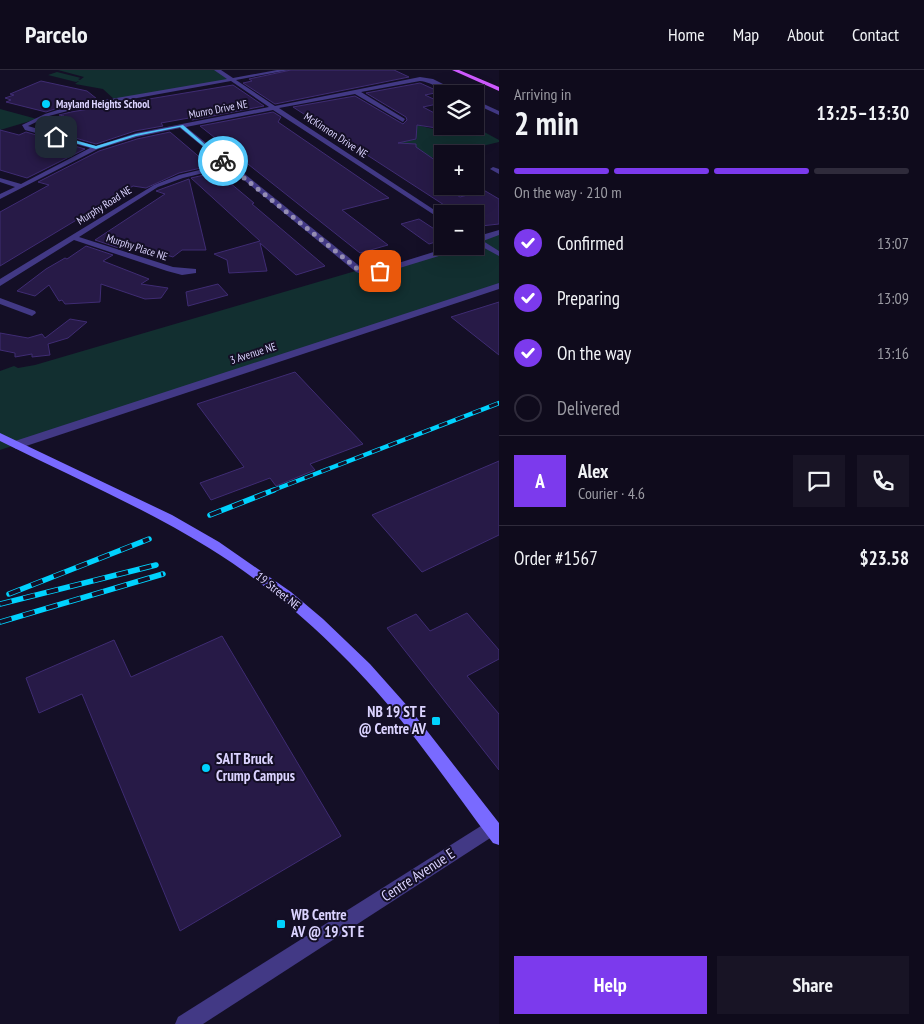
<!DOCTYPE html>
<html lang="en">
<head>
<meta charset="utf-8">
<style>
  body { margin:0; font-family:"PT Sans Narrow",sans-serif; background:#181425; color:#f1f3f6; height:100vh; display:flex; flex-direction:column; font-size:19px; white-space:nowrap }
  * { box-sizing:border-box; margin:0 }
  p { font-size:16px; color:#9b9ba3 }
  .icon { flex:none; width:28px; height:28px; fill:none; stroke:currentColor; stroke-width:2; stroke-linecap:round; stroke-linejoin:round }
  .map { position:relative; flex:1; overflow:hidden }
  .side { display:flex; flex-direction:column; background:#0f0b1c; width:425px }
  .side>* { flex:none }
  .fabs { position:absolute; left:434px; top:15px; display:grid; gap:10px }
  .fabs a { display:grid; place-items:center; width:50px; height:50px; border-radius:0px; background:#0f0b1c; box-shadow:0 5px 20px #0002,0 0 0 1px #2f2b3b; font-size:25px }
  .pin { position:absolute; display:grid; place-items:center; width:42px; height:42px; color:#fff; margin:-21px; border-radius:10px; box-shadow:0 2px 8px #0006 }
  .courier { position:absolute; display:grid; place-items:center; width:50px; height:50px; margin:-25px; border:4px solid #4fc3f7; border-radius:50%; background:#fff; color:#222; box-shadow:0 1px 6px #0007 }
  .headline em { font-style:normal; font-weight:700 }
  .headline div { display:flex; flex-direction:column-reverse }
  .headline { display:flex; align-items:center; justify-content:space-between; height:85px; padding:0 15px }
  h1 { font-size:32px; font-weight:700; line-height:38px }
  .bar { display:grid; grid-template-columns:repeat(4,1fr); gap:8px 5px; align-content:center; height:60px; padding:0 15px }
  .bar i { height:6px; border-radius:4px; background:#2f2b3b }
  .bar .active { background:#7c3aed }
  .bar p { grid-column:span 4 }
  .line { display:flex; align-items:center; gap:12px; padding:0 15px; border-top:1px solid #2f2b3b }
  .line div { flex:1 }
  .round { display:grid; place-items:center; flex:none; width:52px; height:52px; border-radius:0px; background:#181425 }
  ol { padding:0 15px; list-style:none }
  li { display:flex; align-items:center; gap:15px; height:55px }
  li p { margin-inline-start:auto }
  li .icon { padding:5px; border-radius:50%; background:#7c3aed; color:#fff; stroke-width:4 }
  li:last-child { color:#9b9ba3 }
  li i { width:28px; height:28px; border:2px solid #2f2b3b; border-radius:50% }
  .action { display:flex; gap:10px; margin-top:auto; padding:10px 15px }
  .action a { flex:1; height:58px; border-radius:0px; background:#7c3aed; color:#fff; font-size:20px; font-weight:700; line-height:58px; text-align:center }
  .action a+a { background:#181425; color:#f1f3f6 }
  header { display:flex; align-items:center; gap:30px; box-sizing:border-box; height:70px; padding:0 25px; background:#0f0b1c; border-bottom:1px solid #2f2b3b }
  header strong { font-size:24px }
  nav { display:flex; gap:28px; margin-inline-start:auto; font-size:18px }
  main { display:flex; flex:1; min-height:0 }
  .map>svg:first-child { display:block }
  .green { fill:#122f30 }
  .building { fill:#271a47; stroke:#3f2c73 }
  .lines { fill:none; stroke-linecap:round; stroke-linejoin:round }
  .street { fill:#423985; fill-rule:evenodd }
  .secondary { fill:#796aff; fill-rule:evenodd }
  .primary { fill:#ce5aff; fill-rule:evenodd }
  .rail-far1-casing { stroke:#00d2fe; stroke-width:4.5 }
  .rail-casing { stroke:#00d2fe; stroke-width:5.5 }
  .rail-far1 { stroke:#140f26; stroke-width:3; stroke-dasharray:9; stroke-linecap:butt }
  .rail { stroke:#140f26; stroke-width:4; stroke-dasharray:12; stroke-linecap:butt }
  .route { fill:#4fc3f7 }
  .done { stroke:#958eb3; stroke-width:5; stroke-dasharray:0 9 }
  .poi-dot { fill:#00d2fe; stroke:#140f26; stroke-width:2 }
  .labels { text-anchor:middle; stroke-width:4; stroke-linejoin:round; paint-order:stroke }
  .far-poi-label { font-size:11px; font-weight:bold; fill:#dbd3ff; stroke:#140f26; text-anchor:start }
  .far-street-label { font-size:11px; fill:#dbd3ff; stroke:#140f26 }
  .street-label { font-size:12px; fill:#dbd3ff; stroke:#140f26 }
  .near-poi-label { font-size:15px; font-weight:bold; fill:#dbd3ff; stroke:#140f26; text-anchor:start }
  .near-street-label { font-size:15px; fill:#dbd3ff; stroke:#140f26 }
</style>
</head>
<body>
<header>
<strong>Parcelo</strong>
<nav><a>Home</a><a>Map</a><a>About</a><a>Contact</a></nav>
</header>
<main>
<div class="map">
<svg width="499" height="954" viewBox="0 0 499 954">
  <rect width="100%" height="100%" fill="#140f26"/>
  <g class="green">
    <polygon points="58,0 217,0 232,10 115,30 103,19 75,14 79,11 76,12 48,5 57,2 81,8 78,9 80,10 84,7"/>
    <polygon points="0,39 37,49 0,60"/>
    <polygon points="417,55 445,62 473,56 499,70 499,72 474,78 484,92 475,93 475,84 442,84 442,85 420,91 393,74 417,69 411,56"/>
    <polygon points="499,162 499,216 0,380 0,301 14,296 18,298 35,295 359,200 366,203 462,176 475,176 475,171"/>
  </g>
  <g class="building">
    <polygon points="291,0 394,0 409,7 275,34 243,13 252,11 249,9"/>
    <polygon points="41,11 87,21 97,29 69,34 46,42 6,32 11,30 5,28 14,25 10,24"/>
    <polygon points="420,13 440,22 425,25 442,33 423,37 442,47 442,56 460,56 469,61 469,63 417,55 416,69 398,73 416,74 416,77 442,95 442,116 460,127 475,123 475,115 499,129 499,154 481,156 475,152 475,144 458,144 293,37 355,26 403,54 407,50 406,47 366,23"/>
    <polygon points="233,15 264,36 192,50 189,48 161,53 163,56 135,61 96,74 37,57 64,46 59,45 71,42"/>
    <polygon points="273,42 281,47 278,52 389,128 342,140 388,175 360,183 200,56"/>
    <polygon points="0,60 19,65 26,62 85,79 27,108 0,100"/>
    <polygon points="170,62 210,96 179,103 146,118 133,116 0,196 0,142 49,115 38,112 99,81 137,69"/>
    <polygon points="217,102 254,133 252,134 325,196 296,205 260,173 267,201 229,203 227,190 214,184 260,171 191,108"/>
    <polygon points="189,109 206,180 182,180 173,187 130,174 122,179 95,170 165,124 156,121"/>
    <polygon points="419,149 442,164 442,170 429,174 401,154"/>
    <polygon points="86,176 113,185 103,191 149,209 141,214 168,218 161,228 145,229 101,214 100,232 65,234 62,230 59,231 49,215 35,226 17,221 46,199 65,188 67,189"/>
    <polygon points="218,214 228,225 188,236 186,222"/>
    <polygon points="499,232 499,285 451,247"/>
    <polygon points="70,249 87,252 68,268 48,274 50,285 32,287 32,284 15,287 15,283 0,280 0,263 28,268 42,264 45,268"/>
    <polygon points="295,302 363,374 310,394 315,400 276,416 270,408 211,430 200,413 244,397 197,334"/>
    <polygon points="499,391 499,465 422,502 372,445"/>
    <polygon points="467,543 499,580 499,589 467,606 499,644 499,700 387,558 416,544 430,561"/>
    <polygon points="222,566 341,766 180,861 82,624 39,643 26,608 114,570 131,607"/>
  </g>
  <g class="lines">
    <g class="street">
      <path d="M214,0H221L233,8L277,0H289L236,10L275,36L420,7L433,9L461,23C452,27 433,12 420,11L361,22L405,49L403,52L355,24L279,38L442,145V150L273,40L186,57L362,198L367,200L379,199L453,176H466L465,178L380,204L366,206L356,202L228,97L183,108L158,117L79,167L173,197L196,199V203L182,205L167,201L74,170L0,216V209L154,115L179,105L224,94L180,58L137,67L98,79L0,129V124L15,117L0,112V108L21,114L90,78L25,60L22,55L45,44L70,36L227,9ZM231,11L269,37L136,63L96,76L28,56L49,46L71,40Z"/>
      <polygon points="475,30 499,41 499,45 475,34"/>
      <polygon points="493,97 499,99 499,104 490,99"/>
      <polygon points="499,160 499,165 483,171 499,181 499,186 475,173 475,167"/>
      <polygon points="499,213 499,219 20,378 16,379 11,375 12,372"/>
      <polygon points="0,228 35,241 36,243 32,246 0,234"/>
      <polygon points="492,749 499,754 498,763 203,954 175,954 178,947"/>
    </g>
    <path class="secondary" d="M0,363L172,445L219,472L291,522L323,549L370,594L410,639L499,753V775L493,773C462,732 432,689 400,649C348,585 279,521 209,478C143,437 70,406 0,371Z"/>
    <polygon class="primary" points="452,0 459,0 499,17 499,21"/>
    <defs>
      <polyline id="rail-far1" points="271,421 499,333"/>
      <g id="rail">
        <polyline points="210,445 274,420"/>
        <polyline points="9,524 149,469"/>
        <polyline points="0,534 156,495"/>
        <polyline points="0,552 163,504"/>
      </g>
    </defs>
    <use href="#rail-far1" class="rail-far1-casing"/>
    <use href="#rail" class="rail-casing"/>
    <use href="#rail-far1" class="rail-far1"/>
    <use href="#rail" class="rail"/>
  </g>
  <polygon class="route" points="183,55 225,92 222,92 180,57 136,66 96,79 54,67 56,65 96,76 136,64"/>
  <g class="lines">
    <polyline class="done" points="223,91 359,200 366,203 380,201"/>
  </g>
  <g class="poi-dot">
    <circle cx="46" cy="34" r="5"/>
    <rect x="431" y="646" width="10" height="10" rx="2.5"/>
    <circle cx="206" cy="698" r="5"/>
    <rect x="276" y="849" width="10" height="10" rx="2.5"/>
  </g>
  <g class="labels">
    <g class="far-poi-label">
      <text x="56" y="38">Mayland Heights School</text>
    </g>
    <g class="far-street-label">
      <text transform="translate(218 39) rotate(-11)" y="4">Munro Drive NE</text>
      <text transform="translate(336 65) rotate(33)" y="4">McKinnon Drive NE</text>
      <text transform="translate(104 135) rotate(-32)" y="4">Murphy Road NE</text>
      <text transform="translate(137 177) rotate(18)" y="4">Murphy Place NE</text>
      <text transform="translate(253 283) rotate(-18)" y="4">3 Avenue NE</text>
    </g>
    <g class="street-label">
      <text transform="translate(278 521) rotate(38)" y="4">19 Street NE</text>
    </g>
    <g class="near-poi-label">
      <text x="426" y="647" text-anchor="end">NB 19 ST E<tspan x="426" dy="17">@ Centre AV</tspan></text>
      <text x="216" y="694">SAIT Bruck<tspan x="216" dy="17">Crump Campus</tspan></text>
      <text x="291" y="850">WB Centre<tspan x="291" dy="17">AV @ 19 ST E</tspan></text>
    </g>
    <g class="near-street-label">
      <text transform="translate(418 805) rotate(-33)" y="5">Centre Avenue E</text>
    </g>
  </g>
</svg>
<div class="fabs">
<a><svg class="icon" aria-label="layers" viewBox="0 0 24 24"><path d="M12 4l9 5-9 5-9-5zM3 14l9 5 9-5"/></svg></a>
<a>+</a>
<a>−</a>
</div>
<div class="pin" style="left:380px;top:201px;background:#ea580c"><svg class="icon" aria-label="bag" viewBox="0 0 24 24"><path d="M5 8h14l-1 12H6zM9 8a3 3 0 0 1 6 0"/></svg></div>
<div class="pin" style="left:56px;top:67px;background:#1f2937"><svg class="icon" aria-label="home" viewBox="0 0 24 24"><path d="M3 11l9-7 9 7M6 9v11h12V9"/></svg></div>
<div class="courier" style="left:223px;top:91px"><svg class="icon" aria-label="bike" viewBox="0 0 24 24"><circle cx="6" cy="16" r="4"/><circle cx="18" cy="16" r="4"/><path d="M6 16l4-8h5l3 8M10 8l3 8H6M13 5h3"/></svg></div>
</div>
<section class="side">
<div class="headline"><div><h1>2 min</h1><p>Arriving in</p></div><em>13:25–13:30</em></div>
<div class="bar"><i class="active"></i><i class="active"></i><i class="active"></i><i></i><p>On the way · 210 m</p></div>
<ol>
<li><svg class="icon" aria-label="check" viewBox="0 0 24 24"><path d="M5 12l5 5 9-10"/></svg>Confirmed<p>13:07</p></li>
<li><svg class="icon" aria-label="check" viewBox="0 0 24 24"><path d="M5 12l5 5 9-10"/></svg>Preparing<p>13:09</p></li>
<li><svg class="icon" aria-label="check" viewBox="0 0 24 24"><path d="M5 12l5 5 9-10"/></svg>On the way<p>13:16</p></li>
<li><i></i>Delivered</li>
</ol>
<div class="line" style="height:90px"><b class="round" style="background:#7c3aed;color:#fff">A</b><div><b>Alex</b><p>Courier · 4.6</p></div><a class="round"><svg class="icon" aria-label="chat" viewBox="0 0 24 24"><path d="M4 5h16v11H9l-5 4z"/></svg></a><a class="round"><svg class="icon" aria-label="phone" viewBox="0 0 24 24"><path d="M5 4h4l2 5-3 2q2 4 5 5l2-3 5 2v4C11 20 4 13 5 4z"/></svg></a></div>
<div class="line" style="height:65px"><div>Order #1567</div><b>$23.58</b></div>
<div class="action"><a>Help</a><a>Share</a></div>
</section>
</main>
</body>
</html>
